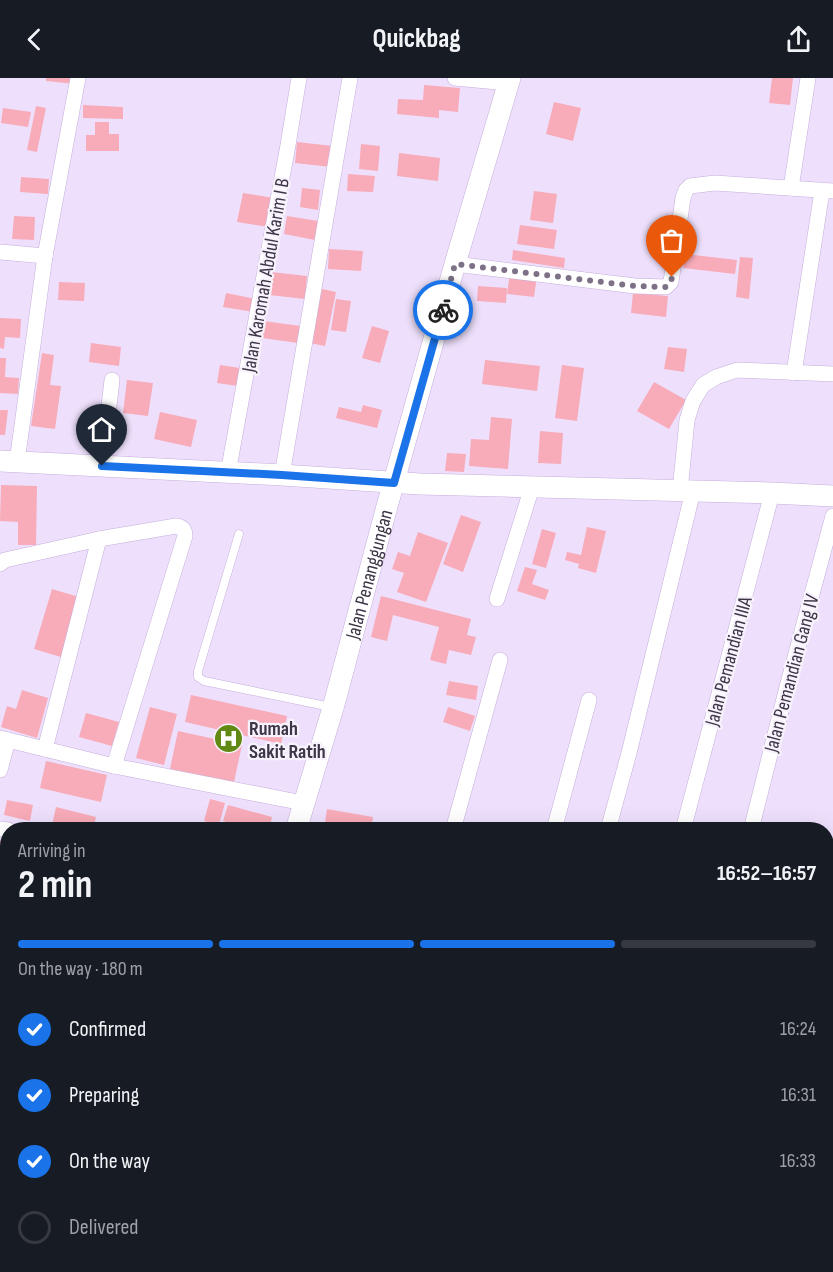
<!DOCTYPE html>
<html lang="en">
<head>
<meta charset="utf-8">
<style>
  body { margin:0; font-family:"Sofia Sans Condensed",sans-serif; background:#242831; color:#f1f3f6; height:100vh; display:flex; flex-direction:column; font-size:22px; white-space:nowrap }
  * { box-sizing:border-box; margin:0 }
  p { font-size:20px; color:#9ea1a6 }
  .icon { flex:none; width:33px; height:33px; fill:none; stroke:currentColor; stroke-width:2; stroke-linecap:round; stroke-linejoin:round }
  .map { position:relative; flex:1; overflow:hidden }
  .drawer { position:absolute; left:0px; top:744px; width:834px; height:450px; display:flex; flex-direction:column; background:#171b24; border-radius:24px 24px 0 0; box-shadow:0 6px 24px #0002 }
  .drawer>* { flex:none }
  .pin { position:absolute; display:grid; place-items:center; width:51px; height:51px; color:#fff; margin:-62px -26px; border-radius:50% 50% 50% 0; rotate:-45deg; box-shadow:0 0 6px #0007 }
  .pin .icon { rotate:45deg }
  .courier { position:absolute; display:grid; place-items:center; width:60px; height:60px; margin:-30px; border:4px solid #1a73e8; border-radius:50%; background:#fff; color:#222; box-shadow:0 2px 8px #0007 }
  .head em { font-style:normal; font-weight:700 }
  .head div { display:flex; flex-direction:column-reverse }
  .head { display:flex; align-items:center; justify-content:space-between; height:102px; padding:0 18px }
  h1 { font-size:39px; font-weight:700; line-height:45px }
  .bar { display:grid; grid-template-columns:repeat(4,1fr); gap:9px 6px; align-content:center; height:72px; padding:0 18px }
  .bar i { height:8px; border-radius:4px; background:#363941 }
  .bar .active { background:#1a73e8 }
  .bar p { grid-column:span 4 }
  ol { padding:0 18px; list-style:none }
  li { display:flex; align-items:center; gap:18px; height:66px }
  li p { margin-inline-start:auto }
  li .icon { padding:6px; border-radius:50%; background:#1a73e8; color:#fff; stroke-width:4 }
  li:last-child { color:#9ea1a6 }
  li i { width:33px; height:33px; border:3px solid #363941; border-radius:50% }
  header { display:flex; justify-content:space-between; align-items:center; height:78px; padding:0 18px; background:#171b24; font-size:27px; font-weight:700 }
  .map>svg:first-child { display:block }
  .building { fill:#f8abb9 }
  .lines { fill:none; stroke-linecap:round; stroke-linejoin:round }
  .lane-casing { stroke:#c5aedb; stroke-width:9 }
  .street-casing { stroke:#c5aedb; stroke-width:16 }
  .secondary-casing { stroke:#c5aedb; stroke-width:22 }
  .lane { stroke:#fff; stroke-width:8 }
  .street { stroke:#fff; stroke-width:15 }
  .secondary { stroke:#fff; stroke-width:21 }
  .done { stroke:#7c7186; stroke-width:6; stroke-dasharray:0 10.8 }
  .route { stroke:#1a73e8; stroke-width:8 }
  .labels { text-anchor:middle; stroke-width:4.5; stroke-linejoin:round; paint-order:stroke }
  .street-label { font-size:20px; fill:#3e3547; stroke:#f7f2fb }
  .poi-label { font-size:20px; font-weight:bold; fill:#3e3547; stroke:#f7f2fb; text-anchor:start }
</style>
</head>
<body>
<header><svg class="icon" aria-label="back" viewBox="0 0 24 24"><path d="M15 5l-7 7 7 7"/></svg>Quickbag<svg class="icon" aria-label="share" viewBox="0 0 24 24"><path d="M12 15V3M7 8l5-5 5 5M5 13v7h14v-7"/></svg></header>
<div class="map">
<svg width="833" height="1194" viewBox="0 0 833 1194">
  <rect width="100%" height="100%" fill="#eee0fc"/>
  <g class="building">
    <polygon points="46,0 76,0 76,6 46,3"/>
    <polygon points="772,0 793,0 790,27 769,25"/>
    <polygon points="424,7 460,10 458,34 439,32 439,40 397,36 398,21 423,22"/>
    <polygon points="554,24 581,30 573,63 546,56"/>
    <polygon points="83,27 123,29 123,41 83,40"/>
    <polygon points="36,28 46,30 37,74 27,72"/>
    <polygon points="3,30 31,34 28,49 1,45"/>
    <polygon points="95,44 109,44 109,56 119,56 119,73 86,73 86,57 95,57"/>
    <polygon points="297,64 333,68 331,89 295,85"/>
    <polygon points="361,66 380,68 378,93 359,91"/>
    <polygon points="399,75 440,80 438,103 397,98"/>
    <polygon points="348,96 375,98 373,114 347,113"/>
    <polygon points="21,99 49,101 48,116 20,114"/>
    <polygon points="302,110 320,112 318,132 300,129"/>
    <polygon points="534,113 557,116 553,145 530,142"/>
    <polygon points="243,115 274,120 269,149 237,144"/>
    <polygon points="14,138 35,139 34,162 12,161"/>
    <polygon points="287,138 318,143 315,162 284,156"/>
    <polygon points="520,147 557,152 554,171 517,166"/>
    <polygon points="329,171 363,173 361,193 328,191"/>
    <polygon points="513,172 565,180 564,190 512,182"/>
    <polygon points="685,176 737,182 735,196 683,190"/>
    <polygon points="740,179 753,180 749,221 736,219"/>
    <polygon points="271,194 307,198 305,221 269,217"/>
    <polygon points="510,195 537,198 534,219 507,216"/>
    <polygon points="59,204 85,205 84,223 58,222"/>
    <polygon points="478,208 507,210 506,225 477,223"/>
    <polygon points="322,211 336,214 325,268 310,265"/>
    <polygon points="226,215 256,221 254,234 223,229"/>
    <polygon points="633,215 668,218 666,239 631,235"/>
    <polygon points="336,221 351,223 346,254 331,252"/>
    <polygon points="0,240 21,241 20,260 5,259 4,271 0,270"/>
    <polygon points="264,243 300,248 298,265 262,260"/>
    <polygon points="372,248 389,253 380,285 362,280"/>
    <polygon points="91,265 121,269 119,288 89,284"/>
    <polygon points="668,269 687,271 684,294 664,291"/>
    <polygon points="42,275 54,277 50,307 61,308 55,351 31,348"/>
    <polygon points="0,280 6,280 5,299 19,300 18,316 0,315"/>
    <polygon points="485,282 540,288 537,313 482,306"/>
    <polygon points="220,287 240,290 238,308 217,305"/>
    <polygon points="562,287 584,290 577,343 555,340"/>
    <polygon points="127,302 153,305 148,338 123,335"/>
    <polygon points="654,304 686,322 669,351 637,333"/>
    <polygon points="363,327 382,332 377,350 336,340 339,329 361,334"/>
    <polygon points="0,332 8,332 5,357 0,357"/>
    <polygon points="160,334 197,342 191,369 154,361"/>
    <polygon points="491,339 512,341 508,391 469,388 471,361 489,362"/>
    <polygon points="540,353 563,355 561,386 538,385"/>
    <polygon points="447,375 466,376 464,394 445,393"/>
    <polygon points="1,407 37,408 36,467 18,467 18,444 0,443"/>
    <polygon points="461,437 481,444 463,494 443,486"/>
    <polygon points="587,449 606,453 596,495 578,490 579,486 565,482 567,474 581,477"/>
    <polygon points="542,451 556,455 546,490 532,486"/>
    <polygon points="418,454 448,465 426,524 397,514 404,495 392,491 398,474 410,478"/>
    <polygon points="525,489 537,492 532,506 549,512 545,522 517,513"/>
    <polygon points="52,511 79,519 61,579 34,571"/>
    <polygon points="381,518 471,541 467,557 476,559 471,577 449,572 446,586 430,582 439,549 393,537 387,563 371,559"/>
    <polygon points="449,603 478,608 476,622 446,617"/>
    <polygon points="22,612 48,620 37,660 1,649 7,628 16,631"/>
    <polygon points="191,617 287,638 281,666 185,644"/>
    <polygon points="150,629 177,636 164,687 136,680"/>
    <polygon points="448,629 475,638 470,653 443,644"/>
    <polygon points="86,635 119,644 112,668 79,659"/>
    <polygon points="178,653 242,667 234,704 170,691"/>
    <polygon points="46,683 107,697 101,724 40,710"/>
    <polygon points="210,721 225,725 219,747 204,743"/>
    <polygon points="7,722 33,727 30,743 4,737"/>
    <polygon points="228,727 272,739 269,752 253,752 223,743"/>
    <polygon points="56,729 96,739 93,752 70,752 52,747"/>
    <polygon points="327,731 373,739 371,752 346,748 345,752 324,752"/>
    <polygon points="0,763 8,764 8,778 0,776"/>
  </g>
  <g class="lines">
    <defs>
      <polyline id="lane" points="239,456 198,593 198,599 204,603 331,629"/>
      <g id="street">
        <polyline points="455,0 508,5"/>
        <polyline points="791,110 808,0"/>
        <polyline points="0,174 45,178"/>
        <polyline points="455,186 635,208 666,209 671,204 683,120 686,112 690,108 715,105 833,113"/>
        <polyline points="794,295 822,113"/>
        <polyline points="17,384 45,178 78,0"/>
        <polyline points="102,388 112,302"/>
        <polyline points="228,395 288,67 299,0"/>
        <polyline points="282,397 350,0"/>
        <polyline points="680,413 687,342 693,323 703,307 716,299 737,292 833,296"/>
        <path d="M0,486L5,482L99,461L176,448C182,449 185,452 185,458L114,688"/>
        <polyline points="497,521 532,409"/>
        <polyline points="0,660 114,688 303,725"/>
        <polyline points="45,671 99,461"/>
        <polyline points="0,692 8,662"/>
        <polyline points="0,751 8,752"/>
        <polyline points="453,752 500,582"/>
        <polyline points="554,752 589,622"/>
        <polyline points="608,752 629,675 693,413"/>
        <polyline points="683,752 772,415"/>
        <polyline points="751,752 787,609 833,438"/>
        <polyline points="0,815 8,817"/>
        <polyline points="826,858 833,860"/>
        <polyline points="826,991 833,966"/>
        <polyline points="0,1052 8,1053"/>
        <polyline points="354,1194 357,1186"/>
        <polyline points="474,1194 476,1186"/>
        <polyline points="565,1194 567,1186"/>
        <polyline points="635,1194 637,1186"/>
        <polyline points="703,1194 705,1186"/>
        <polyline points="772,1194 774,1186"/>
      </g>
      <g id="secondary">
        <polyline points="0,383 282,397 420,406 772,415 833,418"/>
        <path id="s1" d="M296,752L333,630L386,432L455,186L510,0"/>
        <polyline points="171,1194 173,1186"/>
      </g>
    </defs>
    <use href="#lane" class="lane-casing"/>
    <use href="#street" class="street-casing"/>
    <use href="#secondary" class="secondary-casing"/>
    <use href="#lane" class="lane"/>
    <use href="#street" class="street"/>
    <use href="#secondary" class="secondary"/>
  </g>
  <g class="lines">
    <polyline class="done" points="443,232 455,186 635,208 666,209 671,204 672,199"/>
    <polyline class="route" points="102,388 282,397 394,405 443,232"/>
  </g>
  <defs>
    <symbol id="hospital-disc" viewBox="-11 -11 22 22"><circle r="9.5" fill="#618914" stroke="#f7f2fb"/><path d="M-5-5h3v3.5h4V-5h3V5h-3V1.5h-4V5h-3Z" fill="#fff"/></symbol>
  </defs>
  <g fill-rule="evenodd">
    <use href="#hospital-disc" x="212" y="644" width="33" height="33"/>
  </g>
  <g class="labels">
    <g class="street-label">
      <text transform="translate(265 197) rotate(-80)" y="7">Jalan Karomah Abdul Karim I B</text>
      <text dy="7" stroke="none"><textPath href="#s1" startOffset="266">Jalan Penanggungan</textPath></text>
      <text transform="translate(728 583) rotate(-75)" y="7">Jalan Pemandian IIIA</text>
      <text transform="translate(791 595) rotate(-75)" y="7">Jalan Pemandian Gang IV</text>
    </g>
    <g class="poi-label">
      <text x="249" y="657">Rumah<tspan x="249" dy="23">Sakit Ratih</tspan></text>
    </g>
  </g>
</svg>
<div class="pin" style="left:672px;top:199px;background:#ea580c"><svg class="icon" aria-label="bag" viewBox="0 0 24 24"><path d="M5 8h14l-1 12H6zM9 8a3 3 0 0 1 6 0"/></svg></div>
<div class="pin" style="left:102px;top:388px;background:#1f2937"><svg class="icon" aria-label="home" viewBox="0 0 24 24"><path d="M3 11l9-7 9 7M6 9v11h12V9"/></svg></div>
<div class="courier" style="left:443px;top:232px"><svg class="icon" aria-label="bike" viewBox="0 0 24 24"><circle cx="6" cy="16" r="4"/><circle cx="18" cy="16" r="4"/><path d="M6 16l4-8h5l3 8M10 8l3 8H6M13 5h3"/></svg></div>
<section class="drawer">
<div class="head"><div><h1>2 min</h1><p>Arriving in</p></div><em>16:52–16:57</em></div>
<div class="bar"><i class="active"></i><i class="active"></i><i class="active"></i><i></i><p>On the way · 180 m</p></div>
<ol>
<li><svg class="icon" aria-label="check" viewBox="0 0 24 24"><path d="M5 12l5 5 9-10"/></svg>Confirmed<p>16:24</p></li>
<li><svg class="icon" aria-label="check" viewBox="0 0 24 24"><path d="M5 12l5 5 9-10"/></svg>Preparing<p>16:31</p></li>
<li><svg class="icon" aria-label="check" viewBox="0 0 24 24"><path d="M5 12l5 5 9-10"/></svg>On the way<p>16:33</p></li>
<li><i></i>Delivered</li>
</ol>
</section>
</div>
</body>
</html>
